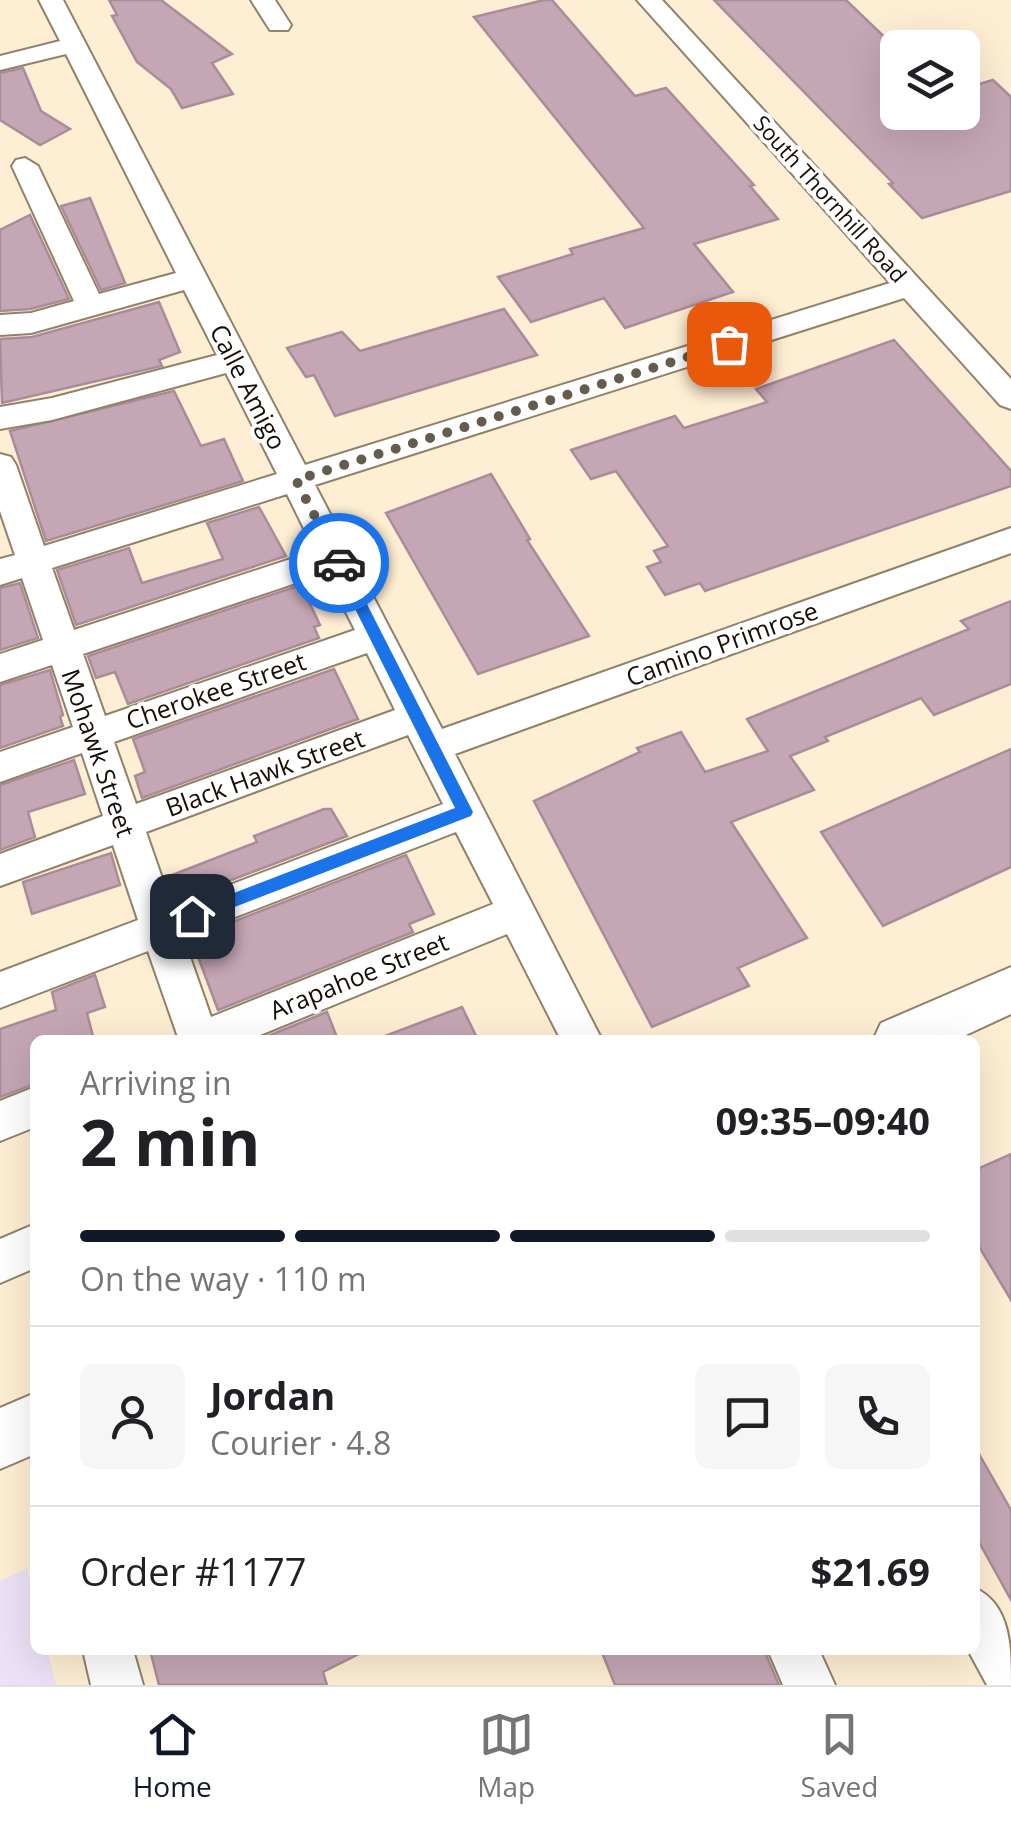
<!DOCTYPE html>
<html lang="en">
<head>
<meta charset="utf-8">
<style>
  body { margin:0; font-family:"Open Sans",sans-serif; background:#f6f6f6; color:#202124; height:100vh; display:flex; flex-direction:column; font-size:38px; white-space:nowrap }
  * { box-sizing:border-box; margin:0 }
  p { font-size:32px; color:#757577 }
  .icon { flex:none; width:55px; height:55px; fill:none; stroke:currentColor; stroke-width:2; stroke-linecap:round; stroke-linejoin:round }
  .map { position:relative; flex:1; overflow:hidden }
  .side { position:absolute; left:30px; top:1035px; width:950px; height:620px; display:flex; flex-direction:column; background:#fff; border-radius:15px; box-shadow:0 10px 40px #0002 }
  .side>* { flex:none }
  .buttons { position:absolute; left:880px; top:30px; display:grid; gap:20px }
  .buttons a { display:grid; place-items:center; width:100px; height:100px; border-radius:15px; background:#fff; box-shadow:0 10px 40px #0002; font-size:50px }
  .pin { position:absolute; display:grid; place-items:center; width:85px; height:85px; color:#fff; margin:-42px; border-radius:20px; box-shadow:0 5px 15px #0006 }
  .courier { position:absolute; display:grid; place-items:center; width:100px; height:100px; margin:-50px; border:8px solid #1a73e8; border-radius:50%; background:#fff; color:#222; box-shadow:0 2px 12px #0007 }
  .head em { font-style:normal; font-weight:700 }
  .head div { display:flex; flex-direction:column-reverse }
  .head { display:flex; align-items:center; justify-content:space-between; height:170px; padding:0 50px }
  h1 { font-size:65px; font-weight:700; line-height:75px }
  .bar { display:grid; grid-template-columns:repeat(4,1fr); gap:15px 10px; align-content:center; height:120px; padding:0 50px }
  .bar i { height:12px; border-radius:8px; background:#e0e0e0 }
  .bar .active { background:#111827 }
  .bar p { grid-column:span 4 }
  .line { display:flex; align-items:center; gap:25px; padding:0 50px; border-top:2px solid #e0e0e0 }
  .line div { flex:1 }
  .round { display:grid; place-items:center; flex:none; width:105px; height:105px; border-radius:15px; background:#f6f6f6 }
  .menu { display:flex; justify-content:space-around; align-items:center; height:140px; border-top:2px solid #e0e0e0; background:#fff; font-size:28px; color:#757577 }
  .menu a { display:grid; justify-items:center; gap:5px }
  .menu .active { color:#111827 }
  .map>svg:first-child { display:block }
  .commercial { fill:#ece1f6 }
  .building { fill:#c5a6b4; stroke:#aa8c99; stroke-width:2.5 }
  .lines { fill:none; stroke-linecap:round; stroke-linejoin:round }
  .minor-casing { stroke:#908269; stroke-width:4 }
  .major-casing { stroke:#908269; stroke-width:4 }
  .minor { fill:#fff; fill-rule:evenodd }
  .major { fill:#fff; fill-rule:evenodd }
  .route { fill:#1a73e8 }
  .done { stroke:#665c4e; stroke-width:10; stroke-dasharray:0 18 }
  .labels { text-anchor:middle; stroke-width:8; stroke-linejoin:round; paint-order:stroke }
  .far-street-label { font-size:22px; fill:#140e06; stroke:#fff }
  .street-label { font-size:25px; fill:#140e06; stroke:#fff }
</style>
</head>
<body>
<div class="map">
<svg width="1011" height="1685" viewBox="0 0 1011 1685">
  <rect width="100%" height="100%" fill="#feeed3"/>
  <polygon class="commercial" points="27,1568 35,1602 35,1650 47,1650 56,1685 0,1685 0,1581"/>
  <g class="building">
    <polygon points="109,0 161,0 232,54 212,63 233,94 182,108 171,89 137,62 112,16 117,15"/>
    <polygon points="544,0 552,0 635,96 666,88 754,185 750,186 778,219 694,244 733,292 625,328 604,298 531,322 498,277 573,254 570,249 644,228 474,17"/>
    <polygon points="714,0 846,0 898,50 898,112 962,112 962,89 993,80 1011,97 1011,191 922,218 889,184 893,183"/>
    <polygon points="23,68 41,111 70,129 40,145 0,120 0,73"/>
    <polygon points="90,198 125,283 101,290 61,206"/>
    <polygon points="30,215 69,299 30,309 0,311 0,230"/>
    <polygon points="159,302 180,352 159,360 162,366 2,403 0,339 32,337"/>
    <polygon points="504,309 537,355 335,416 314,375 306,377 287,348 342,332 360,351"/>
    <polygon points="894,340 1011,471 1011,486 705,591 700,583 665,595 647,567 661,562 654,551 668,546 616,471 591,479 571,450 675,416 684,428 767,402 756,389"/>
    <polygon points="174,391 201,446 224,439 243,481 46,541 10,431"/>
    <polygon points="491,474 530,539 527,540 589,636 478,674 386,513"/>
    <polygon points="259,507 286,556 76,625 57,570 129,548 142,583 223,559 207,523"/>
    <polygon points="20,583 38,638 0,650 0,588"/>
    <polygon points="301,585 320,625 314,627 319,638 128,704 115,672 96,678 88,656"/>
    <polygon points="1011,601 1011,684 934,715 921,698 825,737 828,741 790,756 814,790 731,822 807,938 738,968 749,986 652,1027 534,801 640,752 637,748 681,732 705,772 768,751 747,719 969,629 961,621"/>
    <polygon points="334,669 358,719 142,798 135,776 145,772 133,739"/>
    <polygon points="50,670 63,715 60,717 63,726 0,748 0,685"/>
    <polygon points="1011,749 1011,867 883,926 821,832"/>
    <polygon points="74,760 85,794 28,812 35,837 0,850 0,785"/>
    <polygon points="324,809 331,809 347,836 176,901 167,877 257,842 254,836"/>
    <polygon points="111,853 120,885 32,914 23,882"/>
    <polygon points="406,855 434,914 409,924 413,932 218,1010 191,938"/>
    <polygon points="95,975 105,1007 87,1013 94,1040 35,1040 35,1084 0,1097 0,1029 56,1010 52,992"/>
    <polygon points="462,1007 478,1040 382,1040 382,1037"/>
    <polygon points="327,1012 338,1040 258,1040"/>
    <polygon points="1011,1154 1011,1300 975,1240 975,1170"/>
    <polygon points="975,1447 1011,1510 1011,1600 975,1535"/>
    <polygon points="150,1650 367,1650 323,1672 327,1685 159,1685"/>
    <polygon points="601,1650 764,1650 779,1685 615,1685"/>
  </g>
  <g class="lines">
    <defs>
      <g id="minor">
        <path d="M39,0H63L305,465L890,283L637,0H662L1011,379V409L1000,405L904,298L315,485L442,729L1011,528V553L455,754L602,1040H561L507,934L248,1040H179L148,951L0,1008V972L138,920L113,845L0,886V854L103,816L82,753L0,782V752L73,727L52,665L0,682V654L43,640L22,578L0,585V559L15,555L0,511V454L11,457L16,465L44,546L277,474L226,373L52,420L0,429V407L52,398L217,355L184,290L31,333L0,335V315L31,313L74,301L12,166L16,160L25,158L38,166L99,294L176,273L66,54L0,70V56L60,41ZM287,494L315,551L74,630L52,568ZM326,573L355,630L105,716L83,654ZM367,653L395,710L136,804L114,742ZM408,735L443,804L172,907L146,832ZM456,832L493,904L211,1017L183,937Z"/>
        <polygon points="251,0 275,0 291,25 288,30 270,30"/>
        <polygon points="35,1087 35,1127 0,1141 0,1101"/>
        <polygon points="35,1224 35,1268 0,1283 0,1239"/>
        <path d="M975,1588C1011,1605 1011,1647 1011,1685H987L968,1650H975Z"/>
        <polygon points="83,1650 133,1650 143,1685 91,1685"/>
        <polygon points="768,1650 819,1650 835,1685 783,1685"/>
      </g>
      <g id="major">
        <polygon points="1011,967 1011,1014 955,1040 873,1040 881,1023"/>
        <polygon points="35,1393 35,1454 0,1469 0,1408"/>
      </g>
    </defs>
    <use href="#minor" class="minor-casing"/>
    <use href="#major" class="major-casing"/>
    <use href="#minor" class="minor"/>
    <use href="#major" class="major"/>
  </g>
  <polygon class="route" points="339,558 346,563 473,812 471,816 198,921 187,921 187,911 455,808 332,563"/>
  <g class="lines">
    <polyline class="done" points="339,563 296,480 729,344"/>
  </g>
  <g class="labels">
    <g class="far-street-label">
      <text transform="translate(830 199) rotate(48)" y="8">South Thornhill Road</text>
    </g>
    <g class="street-label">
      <text transform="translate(248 387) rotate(63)" y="9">Calle Amigo</text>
      <text transform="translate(722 644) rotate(-20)" y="9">Camino Primrose</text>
      <text transform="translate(216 691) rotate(-19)" y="9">Cherokee Street</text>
      <text transform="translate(98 753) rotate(71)" y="9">Mohawk Street</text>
      <text transform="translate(265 773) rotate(-20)" y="9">Black Hawk Street</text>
      <text transform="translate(359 976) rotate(-22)" y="9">Arapahoe Street</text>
    </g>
  </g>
</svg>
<div class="buttons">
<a><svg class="icon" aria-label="layers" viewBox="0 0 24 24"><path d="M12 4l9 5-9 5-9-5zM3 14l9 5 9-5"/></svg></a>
</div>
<div class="pin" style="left:729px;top:344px;background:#ea580c"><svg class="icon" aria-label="bag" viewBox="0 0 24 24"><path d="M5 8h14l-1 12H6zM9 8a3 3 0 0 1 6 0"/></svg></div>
<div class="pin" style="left:192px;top:916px;background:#1f2937"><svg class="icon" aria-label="home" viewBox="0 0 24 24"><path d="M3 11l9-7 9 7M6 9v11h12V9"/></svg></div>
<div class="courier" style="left:339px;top:563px"><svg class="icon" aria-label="car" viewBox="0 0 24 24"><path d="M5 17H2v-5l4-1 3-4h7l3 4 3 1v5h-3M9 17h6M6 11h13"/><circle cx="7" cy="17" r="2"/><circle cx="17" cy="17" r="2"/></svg></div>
<section class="side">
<div class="head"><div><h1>2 min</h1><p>Arriving in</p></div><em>09:35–09:40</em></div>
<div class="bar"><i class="active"></i><i class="active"></i><i class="active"></i><i></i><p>On the way · 110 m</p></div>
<div class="line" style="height:180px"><a class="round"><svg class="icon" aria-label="person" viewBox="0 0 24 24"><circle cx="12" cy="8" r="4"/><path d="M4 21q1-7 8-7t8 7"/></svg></a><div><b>Jordan</b><p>Courier · 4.8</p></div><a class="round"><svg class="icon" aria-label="chat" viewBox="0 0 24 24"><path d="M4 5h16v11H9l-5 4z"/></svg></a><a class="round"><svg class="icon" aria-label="phone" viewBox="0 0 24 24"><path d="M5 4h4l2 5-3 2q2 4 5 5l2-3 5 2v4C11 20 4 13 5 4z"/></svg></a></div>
<div class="line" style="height:130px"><div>Order #1177</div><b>$21.69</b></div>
</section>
</div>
<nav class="menu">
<a class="active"><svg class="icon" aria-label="home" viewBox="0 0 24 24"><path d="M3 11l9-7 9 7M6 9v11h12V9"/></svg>Home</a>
<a><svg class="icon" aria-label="map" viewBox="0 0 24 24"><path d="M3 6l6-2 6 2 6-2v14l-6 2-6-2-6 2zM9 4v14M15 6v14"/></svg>Map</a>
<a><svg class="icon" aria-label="saved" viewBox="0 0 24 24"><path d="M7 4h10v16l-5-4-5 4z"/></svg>Saved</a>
</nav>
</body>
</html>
